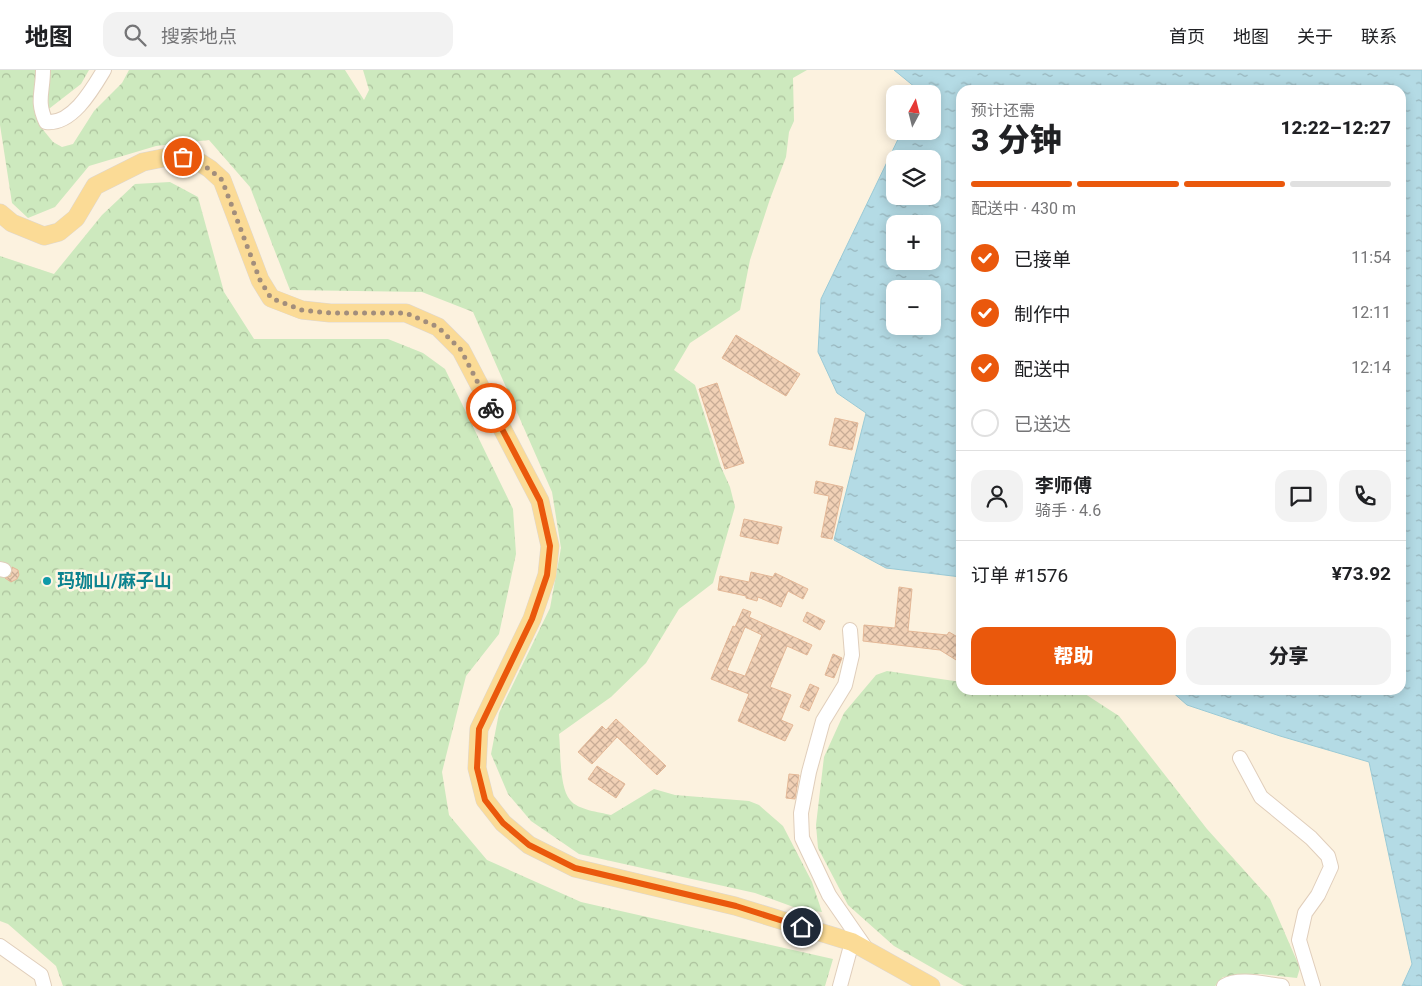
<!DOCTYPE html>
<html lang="zh">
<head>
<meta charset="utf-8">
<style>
  body { margin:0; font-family:Roboto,"Noto Sans SC",sans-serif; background:#f2f2f2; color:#202124; height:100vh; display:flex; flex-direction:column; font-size:19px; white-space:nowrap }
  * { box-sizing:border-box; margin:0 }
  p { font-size:16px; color:#757577 }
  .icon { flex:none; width:28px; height:28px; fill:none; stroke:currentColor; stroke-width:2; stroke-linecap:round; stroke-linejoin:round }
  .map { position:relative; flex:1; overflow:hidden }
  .side { position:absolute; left:956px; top:15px; width:450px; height:610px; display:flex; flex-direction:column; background:#fff; border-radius:15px; box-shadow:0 2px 12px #0003 }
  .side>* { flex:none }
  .needle { width:32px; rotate:7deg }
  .fabs { position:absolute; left:886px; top:15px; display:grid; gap:10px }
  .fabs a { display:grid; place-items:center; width:55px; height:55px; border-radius:10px; background:#fff; box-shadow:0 2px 12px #0003; font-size:25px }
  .pin { position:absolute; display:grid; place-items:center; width:42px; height:42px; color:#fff; margin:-21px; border:2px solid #fff; border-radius:50%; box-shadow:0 1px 5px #0007 }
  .courier { position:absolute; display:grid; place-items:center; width:50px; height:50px; margin:-25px; border:4px solid #ea580c; border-radius:50%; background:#fff; color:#222; box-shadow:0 1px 6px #0007 }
  .headline em { font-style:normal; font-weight:800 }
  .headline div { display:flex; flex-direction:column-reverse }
  .headline { display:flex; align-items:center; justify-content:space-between; height:85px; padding:0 15px }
  h1 { font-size:32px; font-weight:800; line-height:38px }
  .bar { display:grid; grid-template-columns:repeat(4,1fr); gap:8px 5px; align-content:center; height:60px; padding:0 15px }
  .bar i { height:6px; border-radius:4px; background:#e0e0e0 }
  .bar .active { background:#ea580c }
  .bar p { grid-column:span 4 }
  .line { display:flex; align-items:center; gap:12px; padding:0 15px; border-top:1px solid #e0e0e0 }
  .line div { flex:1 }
  .round { display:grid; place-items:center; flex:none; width:52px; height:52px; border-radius:15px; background:#f2f2f2 }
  ol { padding:0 15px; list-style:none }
  li { display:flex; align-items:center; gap:15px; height:55px }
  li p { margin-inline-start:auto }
  li .icon { padding:5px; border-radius:50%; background:#ea580c; color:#fff; stroke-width:4 }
  li:last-child { color:#757577 }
  li i { width:28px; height:28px; border:2px solid #e0e0e0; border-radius:50% }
  .cta { display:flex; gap:10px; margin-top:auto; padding:10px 15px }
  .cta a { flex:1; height:58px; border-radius:15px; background:#ea580c; color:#fff; font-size:20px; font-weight:800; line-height:58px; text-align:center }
  .cta a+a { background:#f2f2f2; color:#202124 }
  header { display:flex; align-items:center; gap:30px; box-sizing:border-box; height:70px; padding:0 25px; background:#fff; border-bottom:1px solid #e0e0e0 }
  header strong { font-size:24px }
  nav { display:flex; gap:28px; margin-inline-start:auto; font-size:18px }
  .search { width:350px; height:45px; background:#f2f2f2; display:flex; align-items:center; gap:12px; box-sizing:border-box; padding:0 18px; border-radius:15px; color:#757577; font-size:19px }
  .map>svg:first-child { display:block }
  .forest { fill:url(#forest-crowns) }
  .water { fill:url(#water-ripples); stroke:#9acad6; fill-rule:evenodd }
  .building { fill:url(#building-cross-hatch); stroke:#e4b897; fill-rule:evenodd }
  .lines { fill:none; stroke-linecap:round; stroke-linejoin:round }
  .minor-casing { stroke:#e0cebb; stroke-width:16 }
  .major-casing { stroke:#ddd7d3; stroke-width:19 }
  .minor { stroke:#fff; stroke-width:14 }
  .major { stroke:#fbdb96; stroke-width:18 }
  .done { stroke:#a28e7c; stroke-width:5; stroke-dasharray:0 9 }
  .route { stroke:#ea580c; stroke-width:6 }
  .culture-dot { fill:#0f9aa8; stroke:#fff6e5; stroke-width:2 }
  .labels { text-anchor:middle; stroke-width:5; stroke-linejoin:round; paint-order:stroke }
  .culture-label { font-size:18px; font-weight:bold; fill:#0d838f; stroke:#fff6e5; text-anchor:start }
</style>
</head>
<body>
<header>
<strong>地图</strong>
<div class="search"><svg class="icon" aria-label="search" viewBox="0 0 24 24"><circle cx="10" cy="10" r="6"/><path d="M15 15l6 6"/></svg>搜索地点</div>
<nav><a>首页</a><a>地图</a><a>关于</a><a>联系</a></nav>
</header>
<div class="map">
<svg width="1422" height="916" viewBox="0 0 1422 916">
  <defs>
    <pattern id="forest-crowns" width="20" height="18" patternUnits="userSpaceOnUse" patternTransform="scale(1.25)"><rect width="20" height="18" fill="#cde9be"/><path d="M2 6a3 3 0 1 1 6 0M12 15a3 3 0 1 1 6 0" fill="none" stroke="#abc09c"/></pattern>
    <pattern id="water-ripples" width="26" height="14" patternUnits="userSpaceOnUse" patternTransform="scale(1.25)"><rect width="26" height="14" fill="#b4dbe5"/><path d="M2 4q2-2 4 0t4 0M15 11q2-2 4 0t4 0" fill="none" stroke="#97b4bb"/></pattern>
    <pattern id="building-cross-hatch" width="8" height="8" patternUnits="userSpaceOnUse" patternTransform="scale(1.25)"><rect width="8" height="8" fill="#f1d1b6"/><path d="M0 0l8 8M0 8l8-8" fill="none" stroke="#c8ac96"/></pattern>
  </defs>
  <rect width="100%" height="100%" fill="#fcf2df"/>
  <g class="forest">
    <path d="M0,0H89L81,14L41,45L40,56L53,72L62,77L73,74L94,41L122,13L129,0H345L364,30L369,20L363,0H807L793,8L794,51L789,62L786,87L770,129L750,190L740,240L690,273L674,300L695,315L721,397L730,417L735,437L713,513L679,539L646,593L611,627L559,664C561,681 559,717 570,730C578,740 599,742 611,745L654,719L675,725L749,731L759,735L783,756L812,812L822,842L799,839L755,823L579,784L531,751L508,724L491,684L499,643L550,538L561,478L552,422L473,242L422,222L290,220L250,117L209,70L156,76L89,96L55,137L28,148L12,133L0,55Z"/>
    <polygon points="170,112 198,127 224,222 254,269 388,269 423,283 445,299 513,439 516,484 499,564 466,606 442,702 449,745 487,790 581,832 833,889 825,916 63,916 56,896 8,854 0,851 0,186 54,204 102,145 135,114"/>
    <polygon points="887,601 961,612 961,620 1079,620 1119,646 1207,759 1270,829 1300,898 1297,908 1260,904 1223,907 1215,916 964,916 894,876 848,835 818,778 816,755 824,687 844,643 876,605"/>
  </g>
  <path class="water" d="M894,0H1422V916H1402L1412,894L1369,692L1280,666L1187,635L1170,620H1401V20H961V507L886,498L834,470L866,343L837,323L818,282L821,229L902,61H932V24H920L921,22ZM895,89H932V126H895ZM895,154H932V191H895ZM895,219H932V256H895Z"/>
  <g class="building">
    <polygon points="736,265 800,304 786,326 722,288"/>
    <polygon points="717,313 744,393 725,399 699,319"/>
    <polygon points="835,348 858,353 852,380 829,375"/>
    <polygon points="816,411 843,417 832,469 821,467 829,426 814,423"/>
    <polygon points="744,449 782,457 778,474 740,466"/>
    <polygon points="12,497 18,500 19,505 17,509 11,512 5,508 11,506"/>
    <polygon points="751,502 773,507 775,503 808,519 803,529 788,521 781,537 758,527 757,531 746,528 746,526 718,520 720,506 749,512"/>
    <polygon points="899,517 912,519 908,561 947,565 949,562 961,569 961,593 940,580 863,571 864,555 895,558"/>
    <path d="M743,539L751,542L749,547L812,575L807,585L787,576L770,617L791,625L781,650L793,655L785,671L738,651L749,624L711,609L733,556L735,557ZM745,557L762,565L745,606L727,600Z"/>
    <polygon points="807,542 825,551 820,560 803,551"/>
    <polygon points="833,584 842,588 834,608 825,605"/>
    <polygon points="810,614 819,618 809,641 800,637"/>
    <polygon points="616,649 666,696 657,705 617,667 592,694 578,682 602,656 606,660"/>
    <polygon points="597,696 625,714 616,728 588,709"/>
    <polygon points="789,704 799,705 795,729 786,728"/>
  </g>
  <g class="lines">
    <defs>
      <g id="minor">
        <path d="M43,0C43,22 36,31 46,52C72,55 92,20 104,0"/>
        <polyline points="0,499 4,500"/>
        <polyline points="850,560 852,585 845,615 823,651 809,702 801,743 802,768 829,825 867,880"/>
        <polyline points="1240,688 1261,727 1311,768 1328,786 1331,797 1318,825 1305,843 1299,870 1313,916"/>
        <polyline points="0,876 41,905 44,916"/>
        <polyline points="840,916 852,872"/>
        <path d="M1224,916C1239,907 1265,914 1282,916"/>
      </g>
      <polyline id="major" points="0,143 12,153 44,166 59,162 76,148 95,116 143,92 173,86 193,88 210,99 222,110 260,210 271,228 302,240 330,243 406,243 438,257 461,280 540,431 550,476 547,505 532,549 479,659 477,698 485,730 503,753 529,775 575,798 735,836 852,872 931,916"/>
    </defs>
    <use href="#minor" class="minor-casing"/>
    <use href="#major" class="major-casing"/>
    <use href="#minor" class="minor"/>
    <use href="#major" class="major"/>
  </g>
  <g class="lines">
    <path class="done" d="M183,87C199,89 210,100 222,110L260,210L271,228L302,240L330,243H406L438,257L461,280L491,338"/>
    <polyline class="route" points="491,338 540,431 550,476 547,505 532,549 479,659 477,698 485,730 503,753 529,775 575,798 736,836 802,857"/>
  </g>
  <circle class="culture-dot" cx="47" cy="511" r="5"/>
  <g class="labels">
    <g class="culture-label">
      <text x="57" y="517">玛珈山/麻子山</text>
    </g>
  </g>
</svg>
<div class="fabs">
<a><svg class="needle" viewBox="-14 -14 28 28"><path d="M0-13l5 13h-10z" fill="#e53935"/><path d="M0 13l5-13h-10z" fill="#757577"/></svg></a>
<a><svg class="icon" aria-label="layers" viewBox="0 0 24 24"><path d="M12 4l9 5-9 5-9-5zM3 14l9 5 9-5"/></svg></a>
<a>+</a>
<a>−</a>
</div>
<div class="pin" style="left:183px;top:87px;background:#ea580c"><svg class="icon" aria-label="bag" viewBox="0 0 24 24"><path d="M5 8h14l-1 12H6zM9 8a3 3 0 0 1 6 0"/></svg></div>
<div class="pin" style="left:802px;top:857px;background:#1f2937"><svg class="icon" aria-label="home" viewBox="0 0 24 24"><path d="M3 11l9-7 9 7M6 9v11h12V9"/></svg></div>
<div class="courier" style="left:491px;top:338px"><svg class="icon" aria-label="bike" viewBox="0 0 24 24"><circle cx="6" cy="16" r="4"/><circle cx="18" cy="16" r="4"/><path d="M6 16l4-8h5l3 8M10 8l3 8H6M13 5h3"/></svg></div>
<section class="side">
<div class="headline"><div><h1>3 分钟</h1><p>预计还需</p></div><em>12:22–12:27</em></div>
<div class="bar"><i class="active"></i><i class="active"></i><i class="active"></i><i></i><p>配送中 · 430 m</p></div>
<ol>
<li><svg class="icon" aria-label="check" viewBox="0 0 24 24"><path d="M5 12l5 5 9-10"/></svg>已接单<p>11:54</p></li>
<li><svg class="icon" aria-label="check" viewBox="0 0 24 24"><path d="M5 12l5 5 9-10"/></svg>制作中<p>12:11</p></li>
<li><svg class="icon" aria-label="check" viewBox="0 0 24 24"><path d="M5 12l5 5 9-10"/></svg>配送中<p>12:14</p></li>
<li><i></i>已送达</li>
</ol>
<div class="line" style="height:90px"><a class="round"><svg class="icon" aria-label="person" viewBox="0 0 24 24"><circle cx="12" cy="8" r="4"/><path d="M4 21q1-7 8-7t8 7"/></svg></a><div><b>李师傅</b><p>骑手 · 4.6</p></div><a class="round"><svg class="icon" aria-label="chat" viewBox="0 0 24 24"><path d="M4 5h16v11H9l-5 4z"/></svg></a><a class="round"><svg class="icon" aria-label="phone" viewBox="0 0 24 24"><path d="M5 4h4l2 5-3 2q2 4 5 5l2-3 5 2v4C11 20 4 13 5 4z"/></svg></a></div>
<div class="line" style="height:65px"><div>订单 #1576</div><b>¥73.92</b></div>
<div class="cta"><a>帮助</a><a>分享</a></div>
</section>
</div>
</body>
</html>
